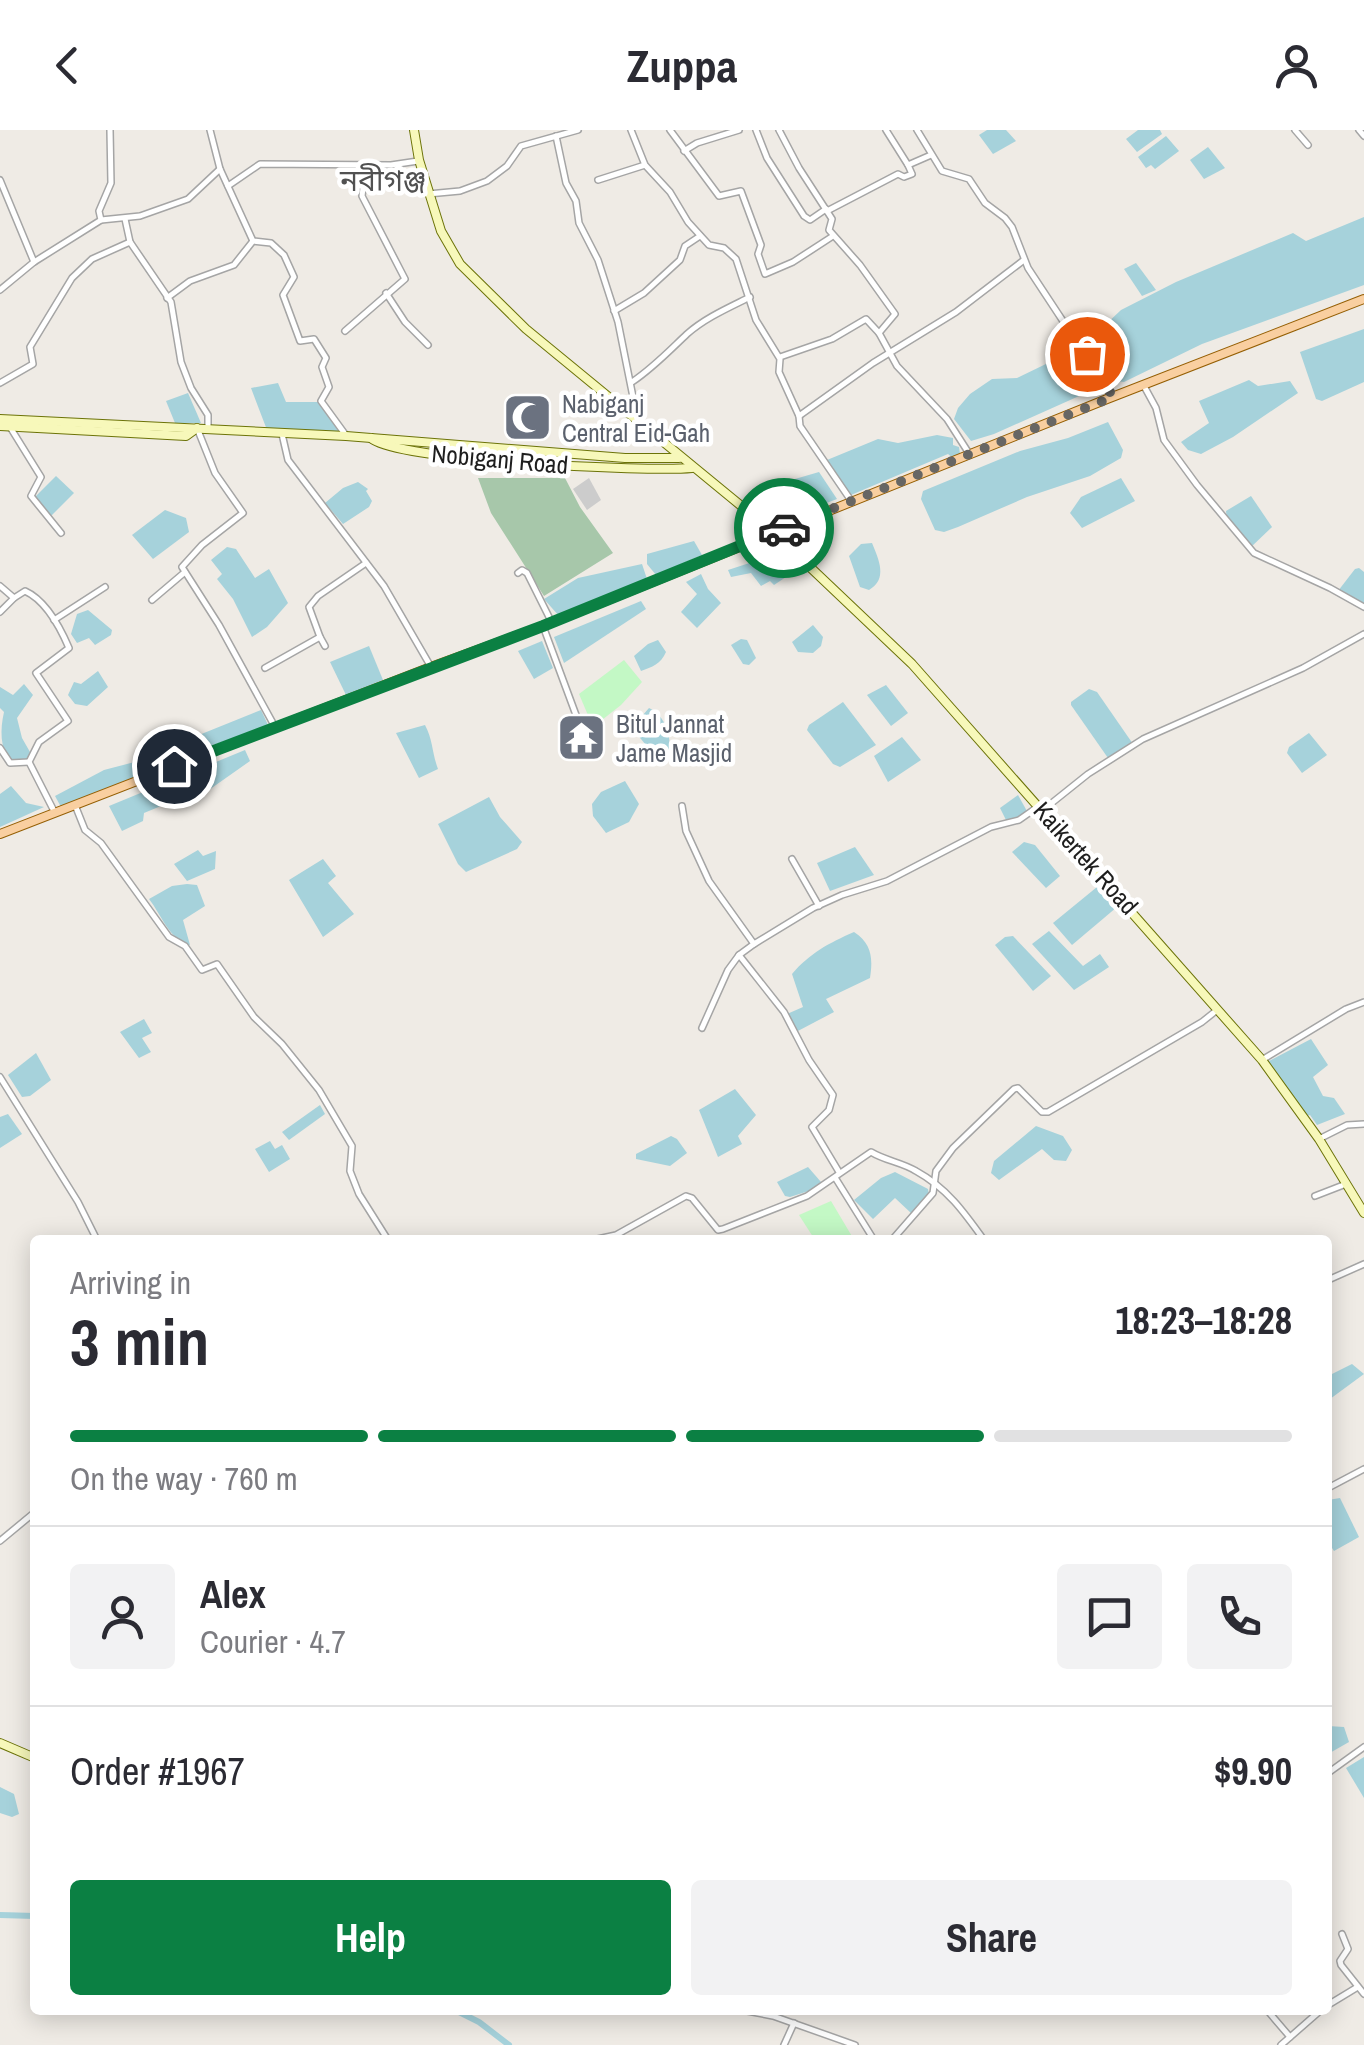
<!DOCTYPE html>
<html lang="en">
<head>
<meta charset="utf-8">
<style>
  body { margin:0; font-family:"Archivo Narrow","Noto Sans Bengali",sans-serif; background:#f2f2f3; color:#2b2b33; height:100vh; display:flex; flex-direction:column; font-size:38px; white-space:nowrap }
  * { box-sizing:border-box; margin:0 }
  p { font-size:32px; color:#7c7c81 }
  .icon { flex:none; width:55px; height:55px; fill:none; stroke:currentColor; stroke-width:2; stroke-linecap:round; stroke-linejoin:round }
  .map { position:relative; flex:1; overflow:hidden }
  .side { position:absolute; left:30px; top:1105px; width:1302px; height:780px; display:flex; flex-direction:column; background:#fff; border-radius:10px; box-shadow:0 5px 25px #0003 }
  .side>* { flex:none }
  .pin { position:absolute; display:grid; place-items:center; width:85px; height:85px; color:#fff; margin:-42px; border:5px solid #fff; border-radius:50%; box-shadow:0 2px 10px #0007 }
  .courier { position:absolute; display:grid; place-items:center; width:100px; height:100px; margin:-50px; border:8px solid #0b8043; border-radius:50%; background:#fff; color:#222; box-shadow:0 2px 12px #0007 }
  .overview em { font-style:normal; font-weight:700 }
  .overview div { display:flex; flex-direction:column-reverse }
  .overview { display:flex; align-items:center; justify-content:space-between; height:170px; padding:0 40px }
  h1 { font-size:65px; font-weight:700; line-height:75px }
  .bar { display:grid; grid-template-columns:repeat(4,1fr); gap:15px 10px; align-content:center; height:120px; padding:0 40px }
  .bar i { height:12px; border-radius:8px; background:#e1e1e2 }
  .bar .current { background:#0b8043 }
  .bar p { grid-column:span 4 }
  .line { display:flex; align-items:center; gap:25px; padding:0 40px; border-top:2px solid #e1e1e2 }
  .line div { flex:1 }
  .round { display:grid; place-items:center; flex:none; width:105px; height:105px; border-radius:10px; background:#f2f2f3 }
  .action { display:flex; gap:20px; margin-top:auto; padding:20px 40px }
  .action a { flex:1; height:115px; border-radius:10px; background:#0b8043; color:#fff; font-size:40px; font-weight:700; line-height:115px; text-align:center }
  .action a+a { background:#f2f2f3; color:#2b2b33 }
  header { display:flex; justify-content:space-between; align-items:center; height:130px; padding:0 40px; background:#fff; font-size:45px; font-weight:700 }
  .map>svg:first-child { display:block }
  .religious { fill:#ccc }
  .cemetery { fill:#a7c7aa }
  .park { fill:#c3f8c5 }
  .water { fill:#a6d2db }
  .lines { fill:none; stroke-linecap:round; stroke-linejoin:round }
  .canal { stroke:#a6d2db; stroke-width:6 }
  .street-casing { stroke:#a5a5a5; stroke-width:8 }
  .secondary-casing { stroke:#6c7308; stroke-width:10 }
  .primary-casing { stroke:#955f04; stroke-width:10 }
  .street { stroke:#fff; stroke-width:5 }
  .secondary { stroke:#f7f8ba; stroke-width:8 }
  .primary { stroke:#f9cfa0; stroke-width:8 }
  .done { stroke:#676664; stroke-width:10; stroke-dasharray:0 18 }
  .route { stroke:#0b8043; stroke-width:12 }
  .labels { text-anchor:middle; stroke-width:9; stroke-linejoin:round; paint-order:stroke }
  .worship-label { font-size:25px; fill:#5b616d; stroke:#fff; text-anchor:start }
  .street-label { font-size:25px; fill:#1e1e1e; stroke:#fff }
  .quarter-label { font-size:30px; fill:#515151; stroke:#fff }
</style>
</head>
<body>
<header><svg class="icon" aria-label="back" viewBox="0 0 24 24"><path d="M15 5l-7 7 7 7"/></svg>Zuppa<svg class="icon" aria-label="person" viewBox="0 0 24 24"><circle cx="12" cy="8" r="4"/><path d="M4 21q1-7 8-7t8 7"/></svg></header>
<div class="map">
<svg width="1364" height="1915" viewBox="0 0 1364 1915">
  <rect width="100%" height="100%" fill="#efebe5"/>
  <polygon class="religious" points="589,348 601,370 587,380 573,359"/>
  <polygon class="cemetery" points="478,348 565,348 580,377 613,423 544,466 491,383"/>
  <g class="park">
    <polygon points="624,530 642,552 621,575 593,597 579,564"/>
    <polygon points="831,1071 853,1108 815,1110 799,1085"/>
  </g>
  <g class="water">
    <polygon points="987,0 1006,0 1016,11 993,24 979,5"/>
    <polygon points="1138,0 1160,0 1162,4 1137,22 1126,9"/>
    <polygon points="1166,6 1179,21 1155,39 1151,35 1146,38 1138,27"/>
    <polygon points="1208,17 1225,38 1204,49 1190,30"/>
    <polygon points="1364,87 1364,155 1202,214 1124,252 1117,251 1095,222 1108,211 1103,197 1121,180 1176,152 1293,103 1306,111"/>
    <polygon points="1136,133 1156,160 1142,166 1124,139"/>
    <polygon points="1364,199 1364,252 1322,271 1316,269 1300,222"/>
    <polygon points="1077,227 1094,243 1097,258 994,304 971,311 954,289 958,278 970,264 992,249 1017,248 1048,233"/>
    <polygon points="1249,250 1258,256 1290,251 1298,263 1233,307 1201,324 1188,320 1181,312 1209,293 1199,271"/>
    <polygon points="278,253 286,272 319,272 341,305 267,300 251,258"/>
    <polygon points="188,263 201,293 175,293 166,271"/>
    <polygon points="1108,292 1123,320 1121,328 1090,346 1027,367 958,397 944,402 935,400 921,369 923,361 1020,321 1068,308"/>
    <polygon points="937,305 953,308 953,315 959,317 960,324 953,328 948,324 851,365 827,330 878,309 898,313"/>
    <polygon points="819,342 837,369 803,382 796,366 795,349"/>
    <polygon points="56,346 74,363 50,387 34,368"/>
    <polygon points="1121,348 1135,371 1082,398 1070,383 1081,367"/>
    <polygon points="358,352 368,359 366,361 372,371 369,377 343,394 325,373 343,358"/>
    <polygon points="1251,366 1272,397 1250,418 1227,391 1226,381"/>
    <polygon points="165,380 186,388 189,402 153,429 132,405"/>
    <polygon points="694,411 702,425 656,445 647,434 647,424"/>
    <path d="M872,413C879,430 888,449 869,460L860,457L849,426L861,414Z"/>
    <polygon points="227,417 236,419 255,448 269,439 288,473 267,497 252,507 233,469 217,449 222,444 211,430"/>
    <polygon points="765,428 777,443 781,440 786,447 774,455 770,451 761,456 751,443 731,447 728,440"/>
    <polygon points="642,434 647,449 559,486 544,469 578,448"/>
    <polygon points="1359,438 1364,442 1364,476 1338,461 1355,439"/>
    <polygon points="701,444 708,459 721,473 697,498 681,482 697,464 686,452"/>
    <polygon points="641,471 646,479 564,533 554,507"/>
    <polygon points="88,480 112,500 111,505 95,515 89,508 77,513 71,504 77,484"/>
    <polygon points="813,495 823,507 821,516 813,523 798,522 792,512"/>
    <polygon points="741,509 747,510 756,528 749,535 743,534 731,515"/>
    <path d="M658,510L666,522C661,534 652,537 641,541L634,526L648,514Z"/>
    <polygon points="542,511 553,538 534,549 518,521"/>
    <polygon points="369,516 383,550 346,565 330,532"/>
    <polygon points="98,541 108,557 87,576 75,574 68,565 74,552 81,554"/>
    <path d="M24,554L33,565L17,588L22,608L30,622L27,631L10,632C0,617 0,600 4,582L0,578V557L13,565Z"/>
    <polygon points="886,555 908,583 891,596 867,565"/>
    <polygon points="1089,559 1097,562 1133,614 1108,628 1071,575 1071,572"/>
    <polygon points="843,572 876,615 840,637 833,634 807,600 809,595"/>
    <path d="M649,578C665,585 674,609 667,625L655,626L636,603V593Z"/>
    <polygon points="261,580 269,597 203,618 194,607"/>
    <path d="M425,595C433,610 432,623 438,639L419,648L396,603Z"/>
    <polygon points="1309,603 1327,625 1302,643 1287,623 1289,617"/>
    <polygon points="902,607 921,630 888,652 874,626"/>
    <polygon points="245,620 250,631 206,662 190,664 144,683 143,691 122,701 109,676"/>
    <polygon points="169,623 173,631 61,677 55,666 104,640"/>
    <polygon points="625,651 639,674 629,692 606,703 593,686 592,674 601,662"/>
    <polygon points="11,656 26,673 44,677 0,697 0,664"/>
    <polygon points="1018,665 1028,683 1007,692 1000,678"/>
    <polygon points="489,667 500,687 522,712 517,719 466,742 458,734 438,694"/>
    <polygon points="1024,712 1035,715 1060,746 1046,758 1012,722"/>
    <polygon points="855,717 874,745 830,761 817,733"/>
    <polygon points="198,720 203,726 216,721 215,739 187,751 174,734"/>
    <polygon points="323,729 336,746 328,753 354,784 323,807 289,750"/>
    <path d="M187,754L197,755L205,776L183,790L190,815C170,811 161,784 149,769L172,756Z"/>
    <polygon points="1097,757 1117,777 1072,815 1053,793"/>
    <polygon points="1049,801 1083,836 1100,824 1109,837 1074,860 1032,814"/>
    <path d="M854,802C872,814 873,828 870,848L826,869L834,882L796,902L787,884L803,877L792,844C810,823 829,813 854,802Z"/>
    <polygon points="1013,806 1051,846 1033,861 995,815 1005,807"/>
    <polygon points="144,889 152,903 142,908 151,922 139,928 120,902"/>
    <polygon points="1311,909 1328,935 1313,947 1323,966 1334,968 1345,984 1317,995 1310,985 1305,987 1267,932"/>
    <polygon points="36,923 51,950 30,966 22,967 8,945"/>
    <polygon points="735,959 756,985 738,1006 742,1014 718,1027 699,980"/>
    <polygon points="320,975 325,984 289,1010 282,1002"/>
    <polygon points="8,984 22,1004 0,1018 0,987"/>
    <polygon points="1036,996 1063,1006 1072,1020 1066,1031 1054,1030 1042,1019 999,1050 991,1043 994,1031"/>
    <polygon points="671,1006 677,1009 687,1023 670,1036 636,1029 636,1024"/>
    <polygon points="270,1011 275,1019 282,1015 290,1029 269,1042 255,1019"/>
    <polygon points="808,1037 821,1052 818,1058 790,1067 785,1066 777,1052"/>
    <polygon points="895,1042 928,1059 929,1065 911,1083 895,1068 873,1089 854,1070 881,1048"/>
    <polygon points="1352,1234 1364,1244 1330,1269 1328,1246"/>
    <polygon points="1340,1368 1359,1407 1334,1421 1328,1412 1328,1370"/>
    <polygon points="1328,1596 1344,1597 1349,1612 1328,1624"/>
    <polygon points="1364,1627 1364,1668 1346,1638"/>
    <polygon points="0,1657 14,1664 19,1684 12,1687 0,1683"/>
  </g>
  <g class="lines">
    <g class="canal">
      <polyline points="0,1785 35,1786"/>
      <polyline points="455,1880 479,1892 509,1915"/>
    </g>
    <defs>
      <g id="street">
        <polyline points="210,0 220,39 253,111 271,113 284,125 294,147 283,165 300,211 314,209 326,228 322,237 329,257 321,271 345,304"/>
        <polyline points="631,0 645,35 670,62 688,92 709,115 724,118 736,129 756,190 780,229 779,242 799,286 800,296 852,372"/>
        <polyline points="670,0 719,66 741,61 761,115 758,124 765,144 793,132 833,106"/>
        <polyline points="756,0 767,28 804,86 810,90 826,79"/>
        <polyline points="779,0 799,38 832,89 829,100 860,135 895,184 879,203 897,236 947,289 970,325"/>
        <polyline points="886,0 908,35 931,25"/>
        <polyline points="917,0 942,41 969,49 985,73 1005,88 1012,97 1028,138 1113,267"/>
        <polyline points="1295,0 1308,15"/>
        <polyline points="1359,0 1364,6"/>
        <polyline points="556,6 566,53 576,71 579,93 598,130 618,192 637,287"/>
        <polyline points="684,21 697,13 739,0"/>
        <polyline points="0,50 34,132"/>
        <polyline points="598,50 645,35"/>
        <polyline points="228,56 260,34 391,35 418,31"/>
        <polyline points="428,64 460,61 487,51 507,36 521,16 578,0"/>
        <polyline points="827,81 898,44 904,47 912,44 908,35"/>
        <polyline points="125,89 130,112 171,172 181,232 191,258 208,285 208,299"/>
        <polyline points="101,90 140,86 188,69 220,39"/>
        <polyline points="0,160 34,132 101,90 99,81 111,53 110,0"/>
        <polyline points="386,163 405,192 428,215"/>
        <polyline points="167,168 190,151 234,135 253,111"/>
        <polyline points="614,181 644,163 680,130 685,116 700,106"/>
        <polyline points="345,201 405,149 362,66 366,35"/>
        <polyline points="780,227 832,209 866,189 879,203"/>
        <path d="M632,252C653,238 669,221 687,204C705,188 728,178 750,167"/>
        <polyline points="0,253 33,234 30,217 72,148 92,129 130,112"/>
        <polyline points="1144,256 1156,278 1164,310 1197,355 1254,423 1330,458 1364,477"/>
        <polyline points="799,286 873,233 956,182 1024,130"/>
        <polyline points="10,297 41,347 31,366 61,403"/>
        <polyline points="197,298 215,343 243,383 202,415 182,437 219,495 275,597"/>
        <polyline points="282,304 288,330 384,456 431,537"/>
        <polyline points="518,443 522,440 527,443 552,493"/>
        <path d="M0,456L14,468L25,461C45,470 60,497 69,518L36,543L68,591L39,612L29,632L55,683"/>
        <polyline points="152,470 185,442"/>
        <polyline points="0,482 14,468"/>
        <polyline points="54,490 105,457"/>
        <polyline points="543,496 576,585 597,615"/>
        <polyline points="320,507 325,516"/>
        <polyline points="265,538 320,507 309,477 318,466 366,433"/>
        <polyline points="0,618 10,633 29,632"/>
        <polyline points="75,675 85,700 101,713 169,807 185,816 202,840 217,834 254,887 282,914 319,960 352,1016 350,1041 359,1064 388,1110"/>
        <polyline points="682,676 686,701 709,751 754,814"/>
        <polyline points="1043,680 1088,644 1143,609 1303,538 1364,504"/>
        <polyline points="792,729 819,776"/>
        <polyline points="739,825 784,882 809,930 833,965 829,980 812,997 839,1042"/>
        <polyline points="702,898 728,840 739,825 754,814 813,778 842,765 887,751 991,697 1019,690 1039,676"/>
        <polyline points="1262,930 1346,879 1364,872"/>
        <polyline points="0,947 78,1072 97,1110"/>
        <polyline points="1319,1009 1347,995 1364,994"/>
        <polyline points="836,1049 874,1110"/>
        <polyline points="1315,1066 1346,1054"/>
        <path d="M593,1110L616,1105L686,1066L692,1068L718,1100L723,1099L807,1066L871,1022C886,1031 901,1032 916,1041C947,1058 964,1082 984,1110"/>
        <polyline points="892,1110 933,1063 936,1041 953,1018 1014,959 1018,958 1042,982 1048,982 1202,892 1217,880"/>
        <polyline points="1328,1150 1364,1134"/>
        <polyline points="1328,1358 1364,1339"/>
        <polyline points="0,1411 35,1382"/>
        <polyline points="1328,1643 1364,1617"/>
        <polyline points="1342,1804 1348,1819 1340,1831 1341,1835 1364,1864"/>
        <polyline points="1328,1875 1356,1858"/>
        <polyline points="742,1880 773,1886 855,1915"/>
        <polyline points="1267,1880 1290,1907"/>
        <polyline points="784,1915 794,1893"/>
        <polyline points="1281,1915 1321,1880"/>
      </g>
      <g id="secondary">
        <polyline points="414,0 419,30 441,101 460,134 526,199 773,402 912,534 1262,930 1319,1009 1364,1083"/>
        <polyline points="0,289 346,306 625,328 679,328"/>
        <polyline points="0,296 186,306 197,298"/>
        <path d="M371,308C396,331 649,342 692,338"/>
        <polyline points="0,1613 35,1628"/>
      </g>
      <polyline id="primary" points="0,704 431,537 543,496 1107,269 1364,169"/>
    </defs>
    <use href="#street" class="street-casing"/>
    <use href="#secondary" class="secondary-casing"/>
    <use href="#primary" class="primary-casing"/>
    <use href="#street" class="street"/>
    <use href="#secondary" class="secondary"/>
    <use href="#primary" class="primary"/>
  </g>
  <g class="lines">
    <polyline class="done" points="784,398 1113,267 1087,224"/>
    <polyline class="route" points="174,636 543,496 784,398"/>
  </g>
  <defs>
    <symbol id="mosque-square" viewBox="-11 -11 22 22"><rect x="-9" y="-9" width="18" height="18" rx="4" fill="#6b7280" stroke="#fff"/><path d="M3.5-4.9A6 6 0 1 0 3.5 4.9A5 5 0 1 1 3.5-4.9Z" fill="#fff"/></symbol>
    <symbol id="temple-square" viewBox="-11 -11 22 22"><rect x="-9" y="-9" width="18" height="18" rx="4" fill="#6b7280" stroke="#fff"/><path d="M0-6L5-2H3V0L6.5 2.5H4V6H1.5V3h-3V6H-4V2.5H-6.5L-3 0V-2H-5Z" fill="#fff"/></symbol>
  </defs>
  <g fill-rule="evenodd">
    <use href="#mosque-square" x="500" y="260" width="55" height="55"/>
    <use href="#temple-square" x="554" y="580" width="55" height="55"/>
  </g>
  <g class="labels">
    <g class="worship-label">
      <text x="562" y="283">Nabiganj<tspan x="562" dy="29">Central Eid-Gah</tspan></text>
      <text x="616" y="603">Bitul Jannat<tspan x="616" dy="29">Jame Masjid</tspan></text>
    </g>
    <g class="street-label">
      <text transform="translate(500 329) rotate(5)" y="9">Nobiganj Road</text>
      <text transform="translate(1086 728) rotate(48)" y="9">Kaikertek Road</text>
    </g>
    <g class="quarter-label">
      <text x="383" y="61">নবীগঞ্জ</text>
    </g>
  </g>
</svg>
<div class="pin" style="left:1087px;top:224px;background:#ea580c"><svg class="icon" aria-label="bag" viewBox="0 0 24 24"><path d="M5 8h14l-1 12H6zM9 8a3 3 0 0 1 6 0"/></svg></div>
<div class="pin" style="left:174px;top:636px;background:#1f2937"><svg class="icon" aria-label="home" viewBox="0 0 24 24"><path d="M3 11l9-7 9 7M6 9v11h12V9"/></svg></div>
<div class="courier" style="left:784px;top:398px"><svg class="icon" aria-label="car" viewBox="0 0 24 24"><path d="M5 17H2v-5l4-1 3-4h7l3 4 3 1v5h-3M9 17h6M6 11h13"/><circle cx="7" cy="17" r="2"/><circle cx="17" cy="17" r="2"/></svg></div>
<section class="side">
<div class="overview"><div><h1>3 min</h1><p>Arriving in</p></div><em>18:23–18:28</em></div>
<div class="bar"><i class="current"></i><i class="current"></i><i class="current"></i><i></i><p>On the way · 760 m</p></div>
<div class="line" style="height:180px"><a class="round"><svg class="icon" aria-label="person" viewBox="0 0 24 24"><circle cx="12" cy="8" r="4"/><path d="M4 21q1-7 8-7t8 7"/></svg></a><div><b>Alex</b><p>Courier · 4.7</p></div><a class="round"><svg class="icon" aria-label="chat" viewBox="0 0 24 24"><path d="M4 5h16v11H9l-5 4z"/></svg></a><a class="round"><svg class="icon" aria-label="phone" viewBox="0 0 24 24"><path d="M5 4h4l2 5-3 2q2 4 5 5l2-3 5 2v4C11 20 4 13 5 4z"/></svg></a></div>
<div class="line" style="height:130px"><div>Order #1967</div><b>$9.90</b></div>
<div class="action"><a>Help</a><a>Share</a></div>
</section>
</div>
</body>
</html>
